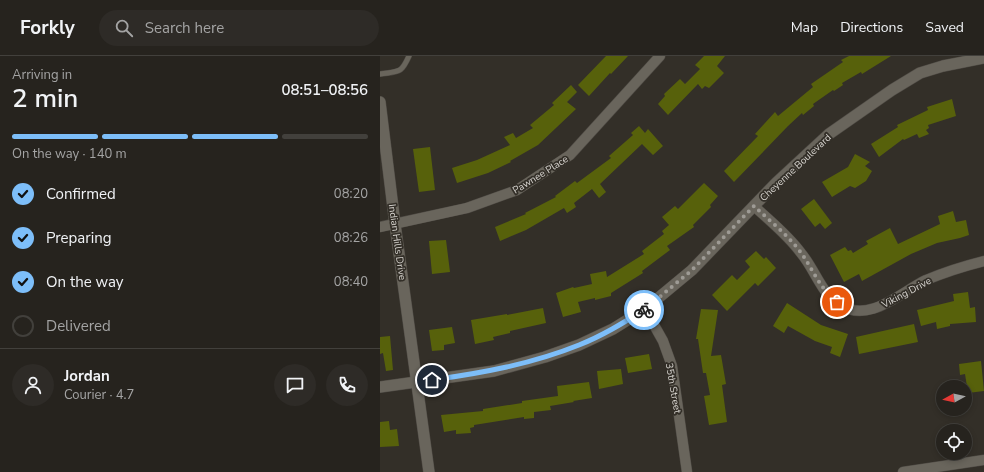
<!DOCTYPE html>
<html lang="en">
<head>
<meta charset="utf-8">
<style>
  body { margin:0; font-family:"Nunito Sans",sans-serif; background:#2e2b27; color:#f1f3f6; height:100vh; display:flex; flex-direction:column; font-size:15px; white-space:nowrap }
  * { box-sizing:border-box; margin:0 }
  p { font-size:13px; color:#a4a4a4 }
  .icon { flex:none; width:22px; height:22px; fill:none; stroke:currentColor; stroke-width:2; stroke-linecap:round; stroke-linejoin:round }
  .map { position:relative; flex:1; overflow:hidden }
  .details { display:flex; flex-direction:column; background:#26231e; width:380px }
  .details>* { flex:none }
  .needle { width:26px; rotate:262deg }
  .buttons { position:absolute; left:556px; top:324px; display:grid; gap:8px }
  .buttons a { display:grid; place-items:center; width:36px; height:36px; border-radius:50%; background:#26231e; box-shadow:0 2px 6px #0003,0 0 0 1px #42403c; font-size:20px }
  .pin { position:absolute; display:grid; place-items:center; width:34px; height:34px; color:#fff; margin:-17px; border:2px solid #fff; border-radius:50%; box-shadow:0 1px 4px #0007 }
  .courier { position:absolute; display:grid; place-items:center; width:40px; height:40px; margin:-20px; border:3px solid #7dbef9; border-radius:50%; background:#fff; color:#222; box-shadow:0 1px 5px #0007 }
  .head em { font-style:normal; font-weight:600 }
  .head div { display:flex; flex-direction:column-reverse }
  .head { display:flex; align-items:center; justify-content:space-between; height:68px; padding:0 12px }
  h1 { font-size:26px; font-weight:600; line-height:30px }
  .bar { display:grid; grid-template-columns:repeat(4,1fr); gap:6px 4px; align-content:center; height:48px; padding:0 12px }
  .bar i { height:5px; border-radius:3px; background:#42403c }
  .bar .selected { background:#7dbef9 }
  .bar p { grid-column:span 4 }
  .line { display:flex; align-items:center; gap:10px; padding:0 12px; border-top:1px solid #42403c }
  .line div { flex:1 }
  .round { display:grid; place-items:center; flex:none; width:42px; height:42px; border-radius:21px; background:#2e2b27 }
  ol { padding:0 12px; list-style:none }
  li { display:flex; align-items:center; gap:12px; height:44px }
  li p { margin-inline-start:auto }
  li .icon { padding:4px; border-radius:50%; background:#7dbef9; color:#111; stroke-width:4 }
  li:last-child { color:#a4a4a4 }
  li i { width:22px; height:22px; border:2px solid #42403c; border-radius:50% }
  header { display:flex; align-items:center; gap:24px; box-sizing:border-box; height:56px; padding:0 20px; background:#26231e; border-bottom:1px solid #42403c }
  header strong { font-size:19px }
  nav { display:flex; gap:22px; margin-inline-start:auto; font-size:14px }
  .search { width:280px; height:36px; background:#2e2b27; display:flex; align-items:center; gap:10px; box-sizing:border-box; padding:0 14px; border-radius:22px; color:#a4a4a4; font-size:15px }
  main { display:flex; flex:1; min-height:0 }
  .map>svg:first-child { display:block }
  .building { fill:#57610b }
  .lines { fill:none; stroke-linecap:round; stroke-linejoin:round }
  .service-casing { stroke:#504c46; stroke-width:6 }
  .minor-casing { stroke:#504c46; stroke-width:11 }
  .tertiary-casing { stroke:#504c46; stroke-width:12 }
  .secondary-casing { stroke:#504c46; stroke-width:12 }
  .service { stroke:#69655c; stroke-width:5 }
  .minor { stroke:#69655c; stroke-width:10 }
  .tertiary { stroke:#69655c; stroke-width:11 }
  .secondary { stroke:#69655c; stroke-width:11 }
  .done { stroke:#9e9b95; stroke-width:4; stroke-dasharray:0 7.2 }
  .route { stroke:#7dbef9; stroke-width:5 }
  .labels { text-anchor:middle; stroke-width:3.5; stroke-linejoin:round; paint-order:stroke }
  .street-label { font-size:10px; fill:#d8d5d0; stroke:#332f28 }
</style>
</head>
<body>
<header>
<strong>Forkly</strong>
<div class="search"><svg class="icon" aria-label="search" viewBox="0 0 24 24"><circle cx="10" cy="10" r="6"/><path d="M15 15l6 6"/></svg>Search here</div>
<nav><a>Map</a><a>Directions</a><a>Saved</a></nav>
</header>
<main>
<section class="details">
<div class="head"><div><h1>2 min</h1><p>Arriving in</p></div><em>08:51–08:56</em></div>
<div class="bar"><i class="selected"></i><i class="selected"></i><i class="selected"></i><i></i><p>On the way · 140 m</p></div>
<ol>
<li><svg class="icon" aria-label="check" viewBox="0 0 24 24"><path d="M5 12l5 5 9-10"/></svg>Confirmed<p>08:20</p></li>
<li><svg class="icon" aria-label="check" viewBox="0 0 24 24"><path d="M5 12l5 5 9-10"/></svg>Preparing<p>08:26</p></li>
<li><svg class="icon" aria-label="check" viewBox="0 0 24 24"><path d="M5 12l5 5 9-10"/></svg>On the way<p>08:40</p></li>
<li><i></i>Delivered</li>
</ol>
<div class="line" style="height:72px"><a class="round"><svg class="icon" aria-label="person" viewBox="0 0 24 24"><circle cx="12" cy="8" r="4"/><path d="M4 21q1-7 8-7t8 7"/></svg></a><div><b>Jordan</b><p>Courier · 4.7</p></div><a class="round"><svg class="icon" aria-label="chat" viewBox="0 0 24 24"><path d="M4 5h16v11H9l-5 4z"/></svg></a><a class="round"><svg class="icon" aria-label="phone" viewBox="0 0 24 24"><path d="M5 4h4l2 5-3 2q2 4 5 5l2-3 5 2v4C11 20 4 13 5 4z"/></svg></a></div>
</section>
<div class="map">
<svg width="604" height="416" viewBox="0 0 604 416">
  <rect width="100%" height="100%" fill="#332f28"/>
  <g class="building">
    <polygon points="226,0 248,0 231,18 230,17 209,40 198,29"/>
    <polygon points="324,0 345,0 337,10 344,17 329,32 325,30 322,33 318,28 288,59 278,48 285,40 284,38 300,23 305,28 320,13 315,9"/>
    <polygon points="469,0 511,0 482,18 481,16 462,27 463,29 454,35 453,34 433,48 434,50 423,59 422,57 408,70 354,126 344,115 378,80 375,78 395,56 398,60 433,31 431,28 463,6 461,4"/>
    <polygon points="191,29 197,36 187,46 196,53 158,89 130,105 131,106 108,117 77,127 72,112 97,104 130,89 124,81 133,77 136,82 153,72 150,69 174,49 172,47"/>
    <polygon points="572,43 576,60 548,69 549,72 546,74 549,78 539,82 537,78 524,84 523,83 499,101 491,88 518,71 517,69 548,54 547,51"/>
    <polygon points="259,70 265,77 268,73 283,90 273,99 262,88 220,128 226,136 219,142 212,133 194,147 196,151 187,157 184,152 146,174 120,185 115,171 146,158 145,157 176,141 175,140 195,125 197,127 231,102 229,100 253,79 251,77"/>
    <polygon points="50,91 55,134 39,136 33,93"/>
    <polygon points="475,98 490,106 485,110 492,115 486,125 475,132 470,130 452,141 442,126 468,111"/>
    <polygon points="324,127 338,140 330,149 331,151 313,169 314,171 287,190 290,194 262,215 263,217 231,237 231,240 215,244 215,242 198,246 201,256 183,261 176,237 193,231 194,232 212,228 210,218 226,215 227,221 264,198 262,195 284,178 282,175 289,169 282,161 295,150 298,153"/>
    <polygon points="434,143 452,167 445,173 440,167 435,171 421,153"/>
    <polygon points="573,155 576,166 586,164 589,179 580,182 557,187 531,198 482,225 479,218 464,226 450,199 465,191 468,195 471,194 473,197 488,188 486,185 510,172 518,188 560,168 558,160"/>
    <polygon points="66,184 70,216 52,218 49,185"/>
    <polygon points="376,195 384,203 386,201 396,212 378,230 375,227 347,255 332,239 352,219 357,224 370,211 365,205"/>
    <polygon points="588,236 590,252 595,251 596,266 570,268 570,270 557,273 556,266 541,270 537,254 574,245 573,238"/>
    <polygon points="407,247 441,269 468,278 460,301 450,297 452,291 435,285 408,270 404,277 393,270"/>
    <polygon points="163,252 166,267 130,275 130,277 113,281 114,284 95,288 91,264 127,258 127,259"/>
    <polygon points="321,253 338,254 331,300 341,299 346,328 342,329 347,366 329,369 324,340 330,339 326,317 323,317 318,283 316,283"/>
    <polygon points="534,268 538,286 479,298 476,281"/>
    <polygon points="72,271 75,287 64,289 64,294 52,295 49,274"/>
    <polygon points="10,280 13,314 6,315 3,297 0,298 0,281"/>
    <polygon points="269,298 272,313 248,317 245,302"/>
    <polygon points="601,305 604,335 588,337 585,318 580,319 579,308"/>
    <polygon points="241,313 243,328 219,333 217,315"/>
    <polygon points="209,326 212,342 193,345 194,346 170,350 171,354 154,356 154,362 144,363 144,361 94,369 94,371 90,372 91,377 76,378 76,374 64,376 61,359 103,355 103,353 142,347 142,345 178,340 177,330"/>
    <polygon points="9,365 10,374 17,373 19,390 0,391 0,366"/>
  </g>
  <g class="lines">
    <defs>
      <path id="service" d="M0,18C19,15 21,18 29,0"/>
      <g id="minor">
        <path d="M374,150C390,165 408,179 421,197C432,210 438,227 449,240C452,243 455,245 459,248C488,269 521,236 546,224C565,216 584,210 604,205"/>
        <polyline points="0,171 87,152 137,134 190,99 280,0"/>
        <polyline points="265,253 283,285 292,310 307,416"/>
        <polyline points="523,416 604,404"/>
      </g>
      <polyline id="tertiary" points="0,331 114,315 165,301 199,289 233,273 265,253 312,214 396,127 449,78 512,34 540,17 563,10 604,2"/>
      <polyline id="secondary" points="0,46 15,168 49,416"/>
    </defs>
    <use href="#service" class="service-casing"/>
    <use href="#minor" class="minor-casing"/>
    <use href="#tertiary" class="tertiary-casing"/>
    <use href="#secondary" class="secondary-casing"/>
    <use href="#service" class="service"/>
    <use href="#minor" class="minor"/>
    <use href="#tertiary" class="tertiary"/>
    <use href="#secondary" class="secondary"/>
  </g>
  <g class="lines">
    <path class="done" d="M264,254L312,214L374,150C390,165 409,180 422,198C433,214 441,234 457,246"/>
    <path class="route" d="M52,324C102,317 152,308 199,289C222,280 243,267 264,254"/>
  </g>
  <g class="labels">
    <g class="street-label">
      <text transform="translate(415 111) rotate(-43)" y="4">Cheyenne Boulevard</text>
      <text transform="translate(160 118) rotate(-32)" y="4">Pawnee Place</text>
      <text transform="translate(18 186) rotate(82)" y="4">Indian Hills Drive</text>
      <text transform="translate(526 236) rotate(-28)" y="4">Viking Drive</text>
      <text transform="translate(294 332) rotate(80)" y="4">35th Street</text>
    </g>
  </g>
</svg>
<div class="buttons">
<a><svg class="needle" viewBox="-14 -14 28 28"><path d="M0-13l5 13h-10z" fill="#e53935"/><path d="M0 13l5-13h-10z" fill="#a4a4a4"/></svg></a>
<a><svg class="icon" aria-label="locate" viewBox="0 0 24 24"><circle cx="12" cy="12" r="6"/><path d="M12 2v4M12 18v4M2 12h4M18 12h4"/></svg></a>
</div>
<div class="pin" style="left:457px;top:246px;background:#ea580c"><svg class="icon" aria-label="bag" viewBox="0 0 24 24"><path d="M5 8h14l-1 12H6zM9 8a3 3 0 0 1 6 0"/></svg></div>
<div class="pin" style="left:52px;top:324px;background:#1f2937"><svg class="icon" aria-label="home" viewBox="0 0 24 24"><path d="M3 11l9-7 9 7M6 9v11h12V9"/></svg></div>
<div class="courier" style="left:264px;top:254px"><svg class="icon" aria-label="bike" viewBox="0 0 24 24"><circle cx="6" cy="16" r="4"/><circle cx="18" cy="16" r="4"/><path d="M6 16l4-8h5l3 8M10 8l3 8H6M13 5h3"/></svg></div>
</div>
</main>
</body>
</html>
